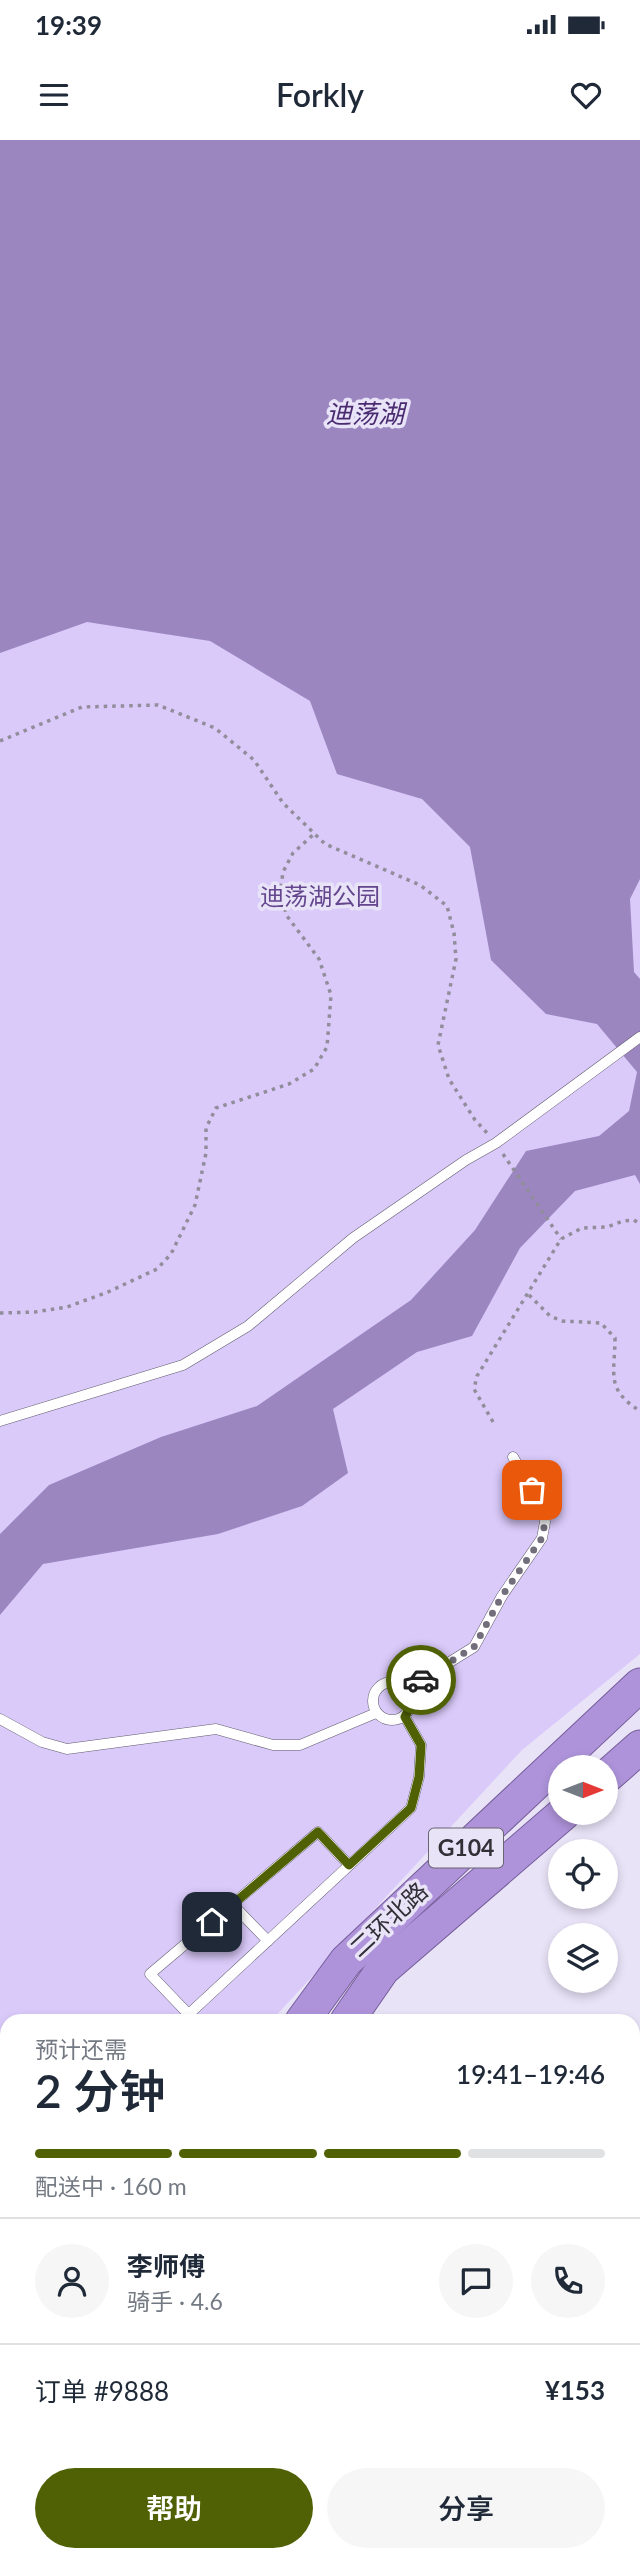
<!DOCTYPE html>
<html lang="zh">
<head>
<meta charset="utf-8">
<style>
  body { margin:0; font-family:Lato,"Noto Sans SC",sans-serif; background:#f6f6f7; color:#1f2937; height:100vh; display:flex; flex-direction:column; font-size:26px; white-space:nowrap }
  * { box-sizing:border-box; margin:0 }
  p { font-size:23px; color:#747a83 }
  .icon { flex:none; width:38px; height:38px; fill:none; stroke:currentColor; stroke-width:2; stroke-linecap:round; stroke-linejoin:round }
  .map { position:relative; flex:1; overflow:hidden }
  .panel { position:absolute; left:0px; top:1874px; width:640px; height:548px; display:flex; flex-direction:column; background:#fff; border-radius:21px 21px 0 0; box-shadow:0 4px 10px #0003 }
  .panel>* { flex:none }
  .needle { width:46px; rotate:90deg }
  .controls { position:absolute; left:548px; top:1615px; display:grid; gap:14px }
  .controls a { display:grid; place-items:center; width:70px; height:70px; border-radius:50%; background:#fff; box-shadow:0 4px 10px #0003; font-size:35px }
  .pin { position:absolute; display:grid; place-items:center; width:60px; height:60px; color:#fff; margin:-30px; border-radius:14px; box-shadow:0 4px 10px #0006 }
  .courier { position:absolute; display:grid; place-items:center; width:70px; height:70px; margin:-35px; border:5px solid #506105; border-radius:50%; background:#fff; color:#222; box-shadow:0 2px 9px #0007 }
  .overview em { font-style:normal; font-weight:600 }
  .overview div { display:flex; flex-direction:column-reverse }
  .overview { display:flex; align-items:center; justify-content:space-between; height:119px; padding:0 35px }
  h1 { font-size:46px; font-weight:600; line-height:52px }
  .bar { display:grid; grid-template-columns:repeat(4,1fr); gap:10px 7px; align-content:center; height:84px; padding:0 35px }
  .bar i { height:9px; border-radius:5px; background:#e0e1e3 }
  .bar .on { background:#506105 }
  .bar p { grid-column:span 4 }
  .line { display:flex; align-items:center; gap:18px; padding:0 35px; border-top:2px solid #e0e1e3 }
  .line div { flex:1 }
  .round { display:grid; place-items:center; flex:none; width:74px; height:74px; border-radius:37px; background:#f6f6f7 }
  .primary-button { display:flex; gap:14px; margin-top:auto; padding:14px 35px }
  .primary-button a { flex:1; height:80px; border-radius:42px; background:#506105; color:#fff; font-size:28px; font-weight:600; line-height:80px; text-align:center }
  .primary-button a+a { background:#f6f6f7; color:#1f2937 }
  .status { display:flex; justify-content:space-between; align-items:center; height:49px; padding:0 35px; background:#fff; direction:ltr }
  .status svg { height:19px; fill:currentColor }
  header { display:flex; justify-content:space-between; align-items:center; height:91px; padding:0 35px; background:#fff; font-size:32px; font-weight:600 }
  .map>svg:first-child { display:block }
  .green { fill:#dacafa }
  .water { fill:#9b86c0 }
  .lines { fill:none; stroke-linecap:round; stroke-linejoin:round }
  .service-casing { stroke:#625c6e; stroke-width:11 }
  .secondary-casing { stroke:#625c6e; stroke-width:30 }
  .trunk-casing { stroke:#765e9a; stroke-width:35 }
  .path { stroke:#918d9b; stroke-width:3.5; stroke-dasharray:3.5 5; stroke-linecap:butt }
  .service { stroke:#fff; stroke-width:10 }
  .secondary { stroke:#e1d6f1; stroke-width:28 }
  .trunk { stroke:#ae93da; stroke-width:33 }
  .trunk-bridge-casing { stroke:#765e9a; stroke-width:35; stroke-linecap:butt }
  .trunk-bridge { stroke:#ae93da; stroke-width:33 }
  .done { stroke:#726e7b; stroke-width:7; stroke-dasharray:0 12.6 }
  .route { stroke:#506105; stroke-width:9 }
  .labels { text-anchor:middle; stroke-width:7; stroke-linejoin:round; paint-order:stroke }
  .shield { fill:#e9e3f8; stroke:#696571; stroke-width:2 }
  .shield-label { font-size:23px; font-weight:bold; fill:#322f37 }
  .park-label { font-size:24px; fill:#63468e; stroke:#e9e3f8 }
  .street-label { font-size:24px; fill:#322f37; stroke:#e9e3f8 }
  .water-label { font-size:26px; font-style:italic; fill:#492b70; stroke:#e9e3f8 }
</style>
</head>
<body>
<div class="status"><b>19:39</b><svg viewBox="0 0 49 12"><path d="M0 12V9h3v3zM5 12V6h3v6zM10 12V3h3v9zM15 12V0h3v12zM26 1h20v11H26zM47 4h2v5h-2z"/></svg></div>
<header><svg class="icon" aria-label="menu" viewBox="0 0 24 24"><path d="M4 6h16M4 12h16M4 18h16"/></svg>Forkly<svg class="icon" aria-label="heart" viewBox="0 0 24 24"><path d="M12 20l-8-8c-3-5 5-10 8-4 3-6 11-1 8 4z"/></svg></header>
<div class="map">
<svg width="640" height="2421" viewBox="0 0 640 2421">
  <rect width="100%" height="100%" fill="#e9e3f8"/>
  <polygon class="green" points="0,0 640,0 640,1514 522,1610 271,1881 7,1881 7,2149 0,2156"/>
  <polygon class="water" points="0,0 640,0 640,739 630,759 634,832 640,839 640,1044 635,1035 575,1051 520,1108 472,1196 417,1212 333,1269 348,1333 302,1366 218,1394 43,1424 0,1475 0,1394 49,1345 161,1297 257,1266 411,1160 475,1090 526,1011 599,996 629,971 637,932 597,884 546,874 491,820 470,707 422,659 337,634 310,561 210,501 87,482 0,513"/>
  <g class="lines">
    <defs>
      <g id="service">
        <polyline points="0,1281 183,1225 248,1186 353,1098 466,1020 496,1003 640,897"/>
        <circle cx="392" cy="1561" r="19"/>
        <polyline points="408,1548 474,1507 502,1456 542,1398 545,1382 542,1367 513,1317"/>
        <polyline points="0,1579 42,1602 67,1609 216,1589 273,1605 300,1605 376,1573"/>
        <polyline points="233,1765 268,1801"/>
        <polyline points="189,1874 411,1668 419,1637 421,1605 405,1577"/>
        <polyline points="195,1881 150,1834 318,1692 349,1725"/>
      </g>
      <g id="secondary">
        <polyline points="634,2408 640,2408"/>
        <polyline points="12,2421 82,2415"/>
      </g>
      <g id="trunk">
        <polyline points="606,1637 640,1607"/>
        <polyline points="302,1881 346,1821 640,1545"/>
        <polyline points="347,1881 383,1829 564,1673"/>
        <polyline points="0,2246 7,2238"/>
        <polyline points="0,2300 7,2293"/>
        <polyline points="634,2331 640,2331"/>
        <polyline points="0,2403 7,2402"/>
      </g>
    </defs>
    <use href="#service" class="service-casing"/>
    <use href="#secondary" class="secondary-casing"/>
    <use href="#trunk" class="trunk-casing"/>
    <g class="path">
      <polyline points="0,601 82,567 158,565 215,588 254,620 283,663 325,704 420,745 447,766 454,793 456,819 438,905 449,939 475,980 488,994"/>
      <polyline points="503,1014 561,1099"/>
      <path d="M529,1155L550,1176L562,1181L601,1183L615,1198C615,1234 605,1249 640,1271"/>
      <polyline points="0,1173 35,1172 67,1167 108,1152 157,1129 171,1114 195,1065 206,1013 206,988 216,968 289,944 314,929 327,907 331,855 319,819 287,776 280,754 283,732 293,713 314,694"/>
      <polyline points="493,1282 474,1249 477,1236 561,1099 582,1088 607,1087 623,1081 634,1080 640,1084"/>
      <polyline points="0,2083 7,2095"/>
      <polyline points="0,2153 7,2156"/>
    </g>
    <use href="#service" class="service"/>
    <use href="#secondary" class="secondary"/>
    <use href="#trunk" class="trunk"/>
    <defs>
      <polyline id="trunk-bridge" points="39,2421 64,2415"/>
    </defs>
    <use href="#trunk-bridge" class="trunk-bridge-casing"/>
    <use href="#trunk-bridge" class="trunk-bridge"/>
  </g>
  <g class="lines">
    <polyline class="done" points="421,1540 474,1507 502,1456 542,1398 545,1382 542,1367 532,1350"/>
    <polyline class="route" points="212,1782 318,1692 349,1725 411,1668 419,1637 421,1605 405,1577 412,1563 408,1548 421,1540"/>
  </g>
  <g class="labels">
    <rect class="shield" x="429" y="1688.5" width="74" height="39" rx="5"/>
    <g class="shield-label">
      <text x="466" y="1716">G104</text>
    </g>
    <g class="park-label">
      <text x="320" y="765">迪荡湖公园</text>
    </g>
    <g class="street-label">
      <text transform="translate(389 1780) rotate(-43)" y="8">二环北路</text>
    </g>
    <g class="water-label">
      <text x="365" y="283">迪荡湖</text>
    </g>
  </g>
</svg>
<div class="controls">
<a><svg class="needle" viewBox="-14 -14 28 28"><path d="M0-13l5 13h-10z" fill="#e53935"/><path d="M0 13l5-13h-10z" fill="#747a83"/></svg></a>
<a><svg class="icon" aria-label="locate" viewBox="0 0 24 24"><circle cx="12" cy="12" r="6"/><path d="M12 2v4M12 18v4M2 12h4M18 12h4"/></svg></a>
<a><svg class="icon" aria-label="layers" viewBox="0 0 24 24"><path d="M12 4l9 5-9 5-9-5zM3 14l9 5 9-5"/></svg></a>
</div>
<div class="pin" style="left:532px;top:1350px;background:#ea580c"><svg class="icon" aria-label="bag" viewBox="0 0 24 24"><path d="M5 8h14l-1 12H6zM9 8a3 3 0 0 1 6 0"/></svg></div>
<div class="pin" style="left:212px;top:1782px;background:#1f2937"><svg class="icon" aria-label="home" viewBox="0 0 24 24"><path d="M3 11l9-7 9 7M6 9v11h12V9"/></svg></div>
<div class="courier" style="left:421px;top:1540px"><svg class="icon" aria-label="car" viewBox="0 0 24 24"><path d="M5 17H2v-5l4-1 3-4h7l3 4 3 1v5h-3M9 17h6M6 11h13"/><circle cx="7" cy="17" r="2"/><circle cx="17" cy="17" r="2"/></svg></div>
<section class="panel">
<div class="overview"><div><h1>2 分钟</h1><p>预计还需</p></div><em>19:41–19:46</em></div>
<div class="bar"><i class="on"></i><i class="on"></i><i class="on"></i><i></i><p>配送中 · 160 m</p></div>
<div class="line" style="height:126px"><a class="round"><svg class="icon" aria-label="person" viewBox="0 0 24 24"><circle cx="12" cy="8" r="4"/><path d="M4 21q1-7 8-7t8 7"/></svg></a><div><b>李师傅</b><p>骑手 · 4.6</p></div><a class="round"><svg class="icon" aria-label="chat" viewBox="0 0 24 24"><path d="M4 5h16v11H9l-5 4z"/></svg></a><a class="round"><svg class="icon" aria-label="phone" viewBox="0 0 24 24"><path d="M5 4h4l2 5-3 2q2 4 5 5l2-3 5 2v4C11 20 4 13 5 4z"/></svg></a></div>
<div class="line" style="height:91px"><div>订单 #9888</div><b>¥153</b></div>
<div class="primary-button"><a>帮助</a><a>分享</a></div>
</section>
</div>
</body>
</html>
